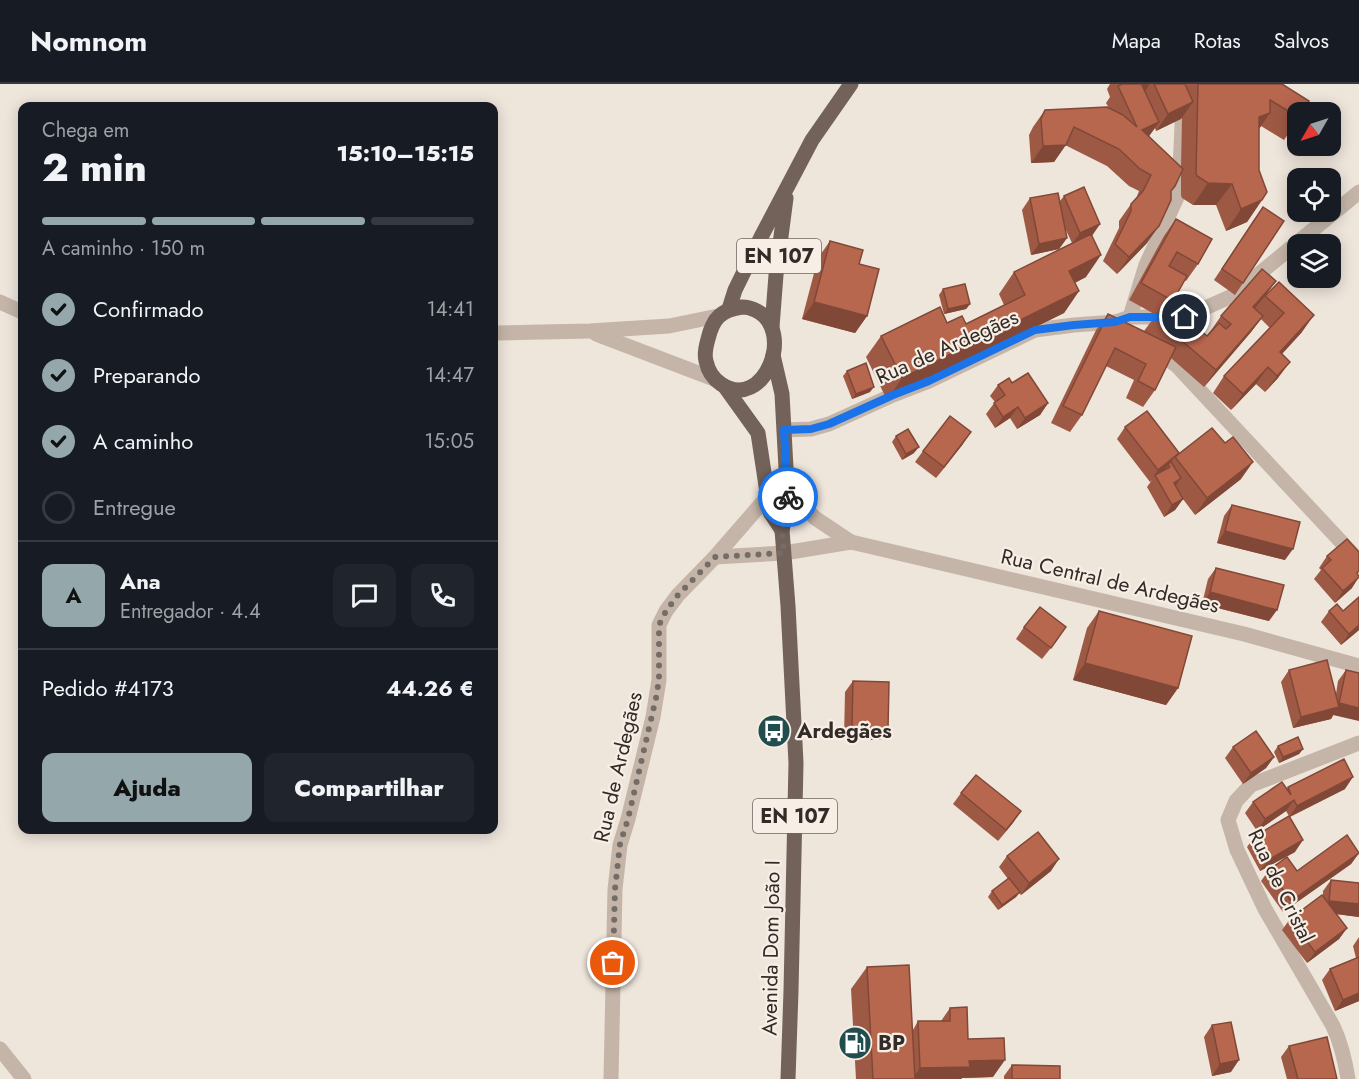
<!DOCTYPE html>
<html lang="pt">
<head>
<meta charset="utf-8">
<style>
  body { margin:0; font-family:Jost,sans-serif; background:#20242c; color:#f1f3f6; height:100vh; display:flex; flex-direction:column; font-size:22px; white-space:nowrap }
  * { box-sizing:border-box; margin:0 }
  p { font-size:20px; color:#9ea1a6 }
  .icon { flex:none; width:33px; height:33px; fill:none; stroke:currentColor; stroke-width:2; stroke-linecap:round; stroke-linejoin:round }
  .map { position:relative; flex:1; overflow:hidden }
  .panel { position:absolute; left:18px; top:18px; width:480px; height:732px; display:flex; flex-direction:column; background:#171b24; border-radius:12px; box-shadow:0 3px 15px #0003 }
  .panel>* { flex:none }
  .needle { width:39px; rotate:231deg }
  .controls { position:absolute; left:1287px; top:18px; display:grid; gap:12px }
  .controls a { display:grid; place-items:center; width:54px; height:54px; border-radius:12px; background:#171b24; box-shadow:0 3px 15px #0003; font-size:30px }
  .pin { position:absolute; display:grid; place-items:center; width:51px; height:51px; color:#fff; margin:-26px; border:3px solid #fff; border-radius:50%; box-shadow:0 2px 6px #0007 }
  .courier { position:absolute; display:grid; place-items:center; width:60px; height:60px; margin:-30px; border:4px solid #1a73e8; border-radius:50%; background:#fff; color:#222; box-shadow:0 2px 8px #0007 }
  .headline em { font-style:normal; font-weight:800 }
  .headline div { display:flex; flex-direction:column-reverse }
  .headline { display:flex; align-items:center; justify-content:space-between; height:102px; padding:0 24px }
  h1 { font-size:39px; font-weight:800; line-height:45px }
  .bar { display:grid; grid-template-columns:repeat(4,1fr); gap:9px 6px; align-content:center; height:72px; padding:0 24px }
  .bar i { height:8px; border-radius:4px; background:#363941 }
  .bar .on { background:#94a8ab }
  .bar p { grid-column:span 4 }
  .line { display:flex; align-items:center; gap:15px; padding:0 24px; border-top:2px solid #363941 }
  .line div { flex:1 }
  .round { display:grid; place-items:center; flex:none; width:63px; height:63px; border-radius:12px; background:#20242c }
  ol { padding:0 24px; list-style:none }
  li { display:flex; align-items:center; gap:18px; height:66px }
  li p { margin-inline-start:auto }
  li .icon { padding:6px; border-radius:50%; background:#94a8ab; color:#111; stroke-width:4 }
  li:last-child { color:#9ea1a6 }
  li i { width:33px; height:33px; border:3px solid #363941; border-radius:50% }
  .button { display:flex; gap:12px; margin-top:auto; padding:12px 24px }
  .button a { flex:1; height:69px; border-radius:12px; background:#94a8ab; color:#111; font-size:24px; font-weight:800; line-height:69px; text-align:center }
  .button a+a { background:#20242c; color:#f1f3f6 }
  header { display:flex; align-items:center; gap:36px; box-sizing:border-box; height:84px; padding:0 30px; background:#171b24; border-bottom:2px solid #363941 }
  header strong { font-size:28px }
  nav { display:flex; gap:33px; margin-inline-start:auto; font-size:21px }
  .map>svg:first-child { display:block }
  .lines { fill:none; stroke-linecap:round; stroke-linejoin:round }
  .minor { stroke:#c5b5a8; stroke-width:15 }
  .tertiary { stroke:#c5b5a8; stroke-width:15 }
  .primary { stroke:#73625a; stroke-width:15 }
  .wall { fill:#9e5944; fill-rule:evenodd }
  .shaded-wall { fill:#814837 }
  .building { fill:#b8674f; stroke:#814837; stroke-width:1.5 }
  .done { stroke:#746c66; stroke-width:6; stroke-dasharray:0 10.8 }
  .route { stroke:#1a73e8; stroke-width:8 }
  .labels { text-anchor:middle; stroke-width:4.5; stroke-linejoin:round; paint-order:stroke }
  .shield { fill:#f7efe6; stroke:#6e6660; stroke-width:1.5 }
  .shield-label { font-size:20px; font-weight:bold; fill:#332b27 }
  .street-label { font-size:21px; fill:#332b27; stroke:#f7efe6 }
  .poi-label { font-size:21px; font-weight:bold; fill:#332b27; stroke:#f7efe6; text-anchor:start }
</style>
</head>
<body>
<header>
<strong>Nomnom</strong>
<nav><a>Mapa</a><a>Rotas</a><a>Salvos</a></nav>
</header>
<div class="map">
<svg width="1359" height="995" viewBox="0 0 1359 995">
  <rect width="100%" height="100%" fill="#eee5db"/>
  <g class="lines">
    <g class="minor">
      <polyline points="1130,233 1146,181 1179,109 1183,19 1176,0"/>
      <polyline points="1115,238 1130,233 1185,233 1232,212 1359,108"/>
      <polyline points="1155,266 1177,282 1359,477"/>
      <polyline points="784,346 811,345 829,340 893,311 929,297 1035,246 1074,241 1115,238 1120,242"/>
      <polyline points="715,473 784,469"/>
      <polyline points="0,965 24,995"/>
      <polyline points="611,995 615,805 620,761 628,735 653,633 659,596 659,541 666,527 678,511 715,473 768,412"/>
      <path d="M1348,995C1345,976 1341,959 1333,942L1265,825L1237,766L1228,736L1236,717L1251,701L1359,659"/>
    </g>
    <g class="tertiary">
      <polyline points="0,218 22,228"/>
      <polyline points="494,249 590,247 669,242 718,232"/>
      <polyline points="596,250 714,295"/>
      <polyline points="787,401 801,420 815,434 851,458 1244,550 1359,582"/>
      <polyline points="784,469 851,458"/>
    </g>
    <g class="primary">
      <path d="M742,223C746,223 751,224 755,226C797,245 764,329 721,300C712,294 708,287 706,277C704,270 706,262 708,255C713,234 721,226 742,223Z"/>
      <polyline points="729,225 735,206 761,153 812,56 851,0"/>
      <polyline points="772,243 776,191 786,114"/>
      <polyline points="773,271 782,310 788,421 782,446 788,522 796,679 791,907 788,995"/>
      <polyline points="725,303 758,349 770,428 782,446"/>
    </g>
  </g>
  <g class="wall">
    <path d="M1110,0H1282L1298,28V36L1284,56L1261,42L1259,44V86L1262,116L1247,138L1226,147L1216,121H1193L1182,114L1181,111V89L1171,108L1147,159L1117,190L1103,177L1119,144V137L1131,120L1136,115L1139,107L1129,102L1107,82L1065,61L1054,78L1031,79L1029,51L1033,43L1045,26L1109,24L1106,19L1110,13L1107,5ZM1182,34L1181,83L1149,52L1155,44L1156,47Z"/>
    <polygon points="1064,112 1100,140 1092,152 1086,193 1075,199 1079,207 1064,229 887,316 866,273 881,252 947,239 966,240 1004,221 999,210 1014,188 1072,159 1065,144 1067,154 1059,165 1031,171 1022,126 1030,114 1060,117"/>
    <polygon points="1255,134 1243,199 1235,211 1214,196"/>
    <polygon points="1176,135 1198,180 1186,197 1184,196 1171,220 1207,252 1221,232 1276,197 1267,209 1302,248 1282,270 1278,294 1265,308 1256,300 1231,326 1213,309 1224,292 1270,244 1261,235 1251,248 1204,303 1171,274 1155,306 1143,323 1126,314 1134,296 1106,282 1082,331 1070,348 1051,339 1096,246 1108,230 1144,247 1156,231 1129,216 1164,152"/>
    <polygon points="830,157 859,180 867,232 855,249 802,235 818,174"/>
    <polygon points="943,205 970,220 966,225 944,230 939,211"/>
    <polygon points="847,287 870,308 852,315 843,292"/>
    <polygon points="1012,299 1048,319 1040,331 1017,345 1010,334 995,344 986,330 995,318 990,312 998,301"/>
    <polygon points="1125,343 1179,369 1241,395 1195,431 1183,415 1175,426 1164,433 1147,403 1152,396 1150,398 1117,355"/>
    <polygon points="896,352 914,369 902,376 892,358"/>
    <polygon points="963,360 936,394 915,378 923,367"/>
    <polygon points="1232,421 1285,476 1217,459 1224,432"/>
    <polygon points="1359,468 1352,504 1335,519 1314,495 1321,486 1319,484 1327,472"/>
    <polygon points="1216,484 1269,537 1202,520 1208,495"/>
    <polygon points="1359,513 1359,546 1341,561 1321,538 1329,527 1343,527"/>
    <polygon points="1099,527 1178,604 1166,621 1073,596 1087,544"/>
    <polygon points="1024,543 1058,555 1042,575 1016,555"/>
    <polygon points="1289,586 1336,610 1338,597 1346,586 1359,589 1331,635 1293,644 1281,598"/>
    <polygon points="853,597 880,656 844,655 845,608"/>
    <polygon points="1278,662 1303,665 1299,670 1279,679 1274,668"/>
    <polygon points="1233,663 1274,673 1266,684 1243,700 1225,674"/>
    <polygon points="1288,703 1345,705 1290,733 1295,768 1260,787 1247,763 1255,752 1289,732 1286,727 1257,747 1245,729 1253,718 1287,705"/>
    <polygon points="961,709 1021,727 998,757 953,720"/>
    <polygon points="1359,769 1351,780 1283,828 1261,797 1269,786 1297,787"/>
    <polygon points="1007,772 1051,787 1021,811 1019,809 1016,813 998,826 988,813 992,807 1008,795 999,783"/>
    <polygon points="1331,796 1359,799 1359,833 1336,830 1347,844 1339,855 1307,879 1282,846 1290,835 1323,812 1323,807"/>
    <polygon points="1359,853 1359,917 1335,927 1322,896 1330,885 1356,874 1353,862"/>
    <polygon points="867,883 913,946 918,937 941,937 950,924 968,955 993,993 962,994 961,995 856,995 851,905"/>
    <polygon points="1212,941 1231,988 1212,992 1204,953"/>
    <polygon points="1289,962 1337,995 1287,995 1281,973"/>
    <polygon points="1012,981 1060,995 1004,995 1004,992"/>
  </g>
  <g class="shaded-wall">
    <polygon points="1144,0 1150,0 1141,13 1142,1"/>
    <polygon points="1193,18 1181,35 1156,47 1168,30"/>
    <polygon points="1270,29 1255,51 1259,33"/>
    <polygon points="1159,38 1147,55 1142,46"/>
    <polygon points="1066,61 1054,78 1031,79 1043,62"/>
    <polygon points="1208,99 1232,100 1216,121 1193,121"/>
    <polygon points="1262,116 1247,138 1226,147 1241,125"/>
    <polygon points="1100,140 1092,151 1072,160 1080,149"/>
    <polygon points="1159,142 1147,159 1117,190 1129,173"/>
    <polygon points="1067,154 1059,165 1031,171 1039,160"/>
    <polygon points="1101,171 1086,193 1054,209 1069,187"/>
    <polygon points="1276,197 1265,212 1242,240 1253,223"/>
    <polygon points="1079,207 1064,229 887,316 902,294"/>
    <polygon points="814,218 867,232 855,249 802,235"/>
    <polygon points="970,220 966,225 944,230 948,225"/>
    <polygon points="1314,231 1302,248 1268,285 1280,268"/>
    <polygon points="1263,232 1251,248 1204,303 1216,286"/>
    <polygon points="1290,278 1278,294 1265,308 1277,292"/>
    <polygon points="1268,283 1256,300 1231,326 1243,310"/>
    <polygon points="874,303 870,308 852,315 856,310"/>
    <polygon points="1048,319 1040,331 1017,345 1025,334"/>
    <polygon points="1018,323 1010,334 995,344 1003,333"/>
    <polygon points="971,348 963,360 936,394 944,383"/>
    <polygon points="919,363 914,369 902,376 906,370"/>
    <polygon points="1174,374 1163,388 1155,391 1150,398 1158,386"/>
    <polygon points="1253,378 1241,395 1195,431 1207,414"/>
    <polygon points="1181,394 1173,406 1174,399"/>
    <polygon points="1183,415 1175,426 1164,433 1172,421"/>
    <polygon points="1225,447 1293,465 1285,476 1217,459"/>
    <polygon points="1359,493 1352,504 1335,519 1343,507"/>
    <polygon points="1210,508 1277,526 1269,537 1202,520"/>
    <polygon points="1359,541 1359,546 1341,561 1349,550"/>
    <polygon points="1085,579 1178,604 1166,621 1073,596"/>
    <polygon points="1339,619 1359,624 1359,637 1333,631 1331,635 1293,644 1301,633"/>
    <polygon points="852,643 888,645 880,656 844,655"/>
    <polygon points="1303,665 1299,670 1279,679 1283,673"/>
    <polygon points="1274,673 1266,684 1243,700 1251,689"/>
    <polygon points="1353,693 1345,705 1289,733 1297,722"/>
    <polygon points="1294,716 1286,727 1257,747 1265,735"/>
    <polygon points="1021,727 1013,739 998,757 1006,746"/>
    <polygon points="1303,756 1295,768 1260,787 1268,776"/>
    <polygon points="1359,769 1351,780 1283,828 1291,817"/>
    <polygon points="1059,775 1051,787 1021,811 1029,799"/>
    <polygon points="1020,808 1016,813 998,826 1002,821"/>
    <polygon points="1329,817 1359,820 1359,833 1321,828"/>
    <polygon points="1347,844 1339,855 1307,879 1315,868"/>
    <polygon points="1359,909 1359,917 1335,927 1343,916"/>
    <polygon points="1005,976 993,993 962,994 961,995 912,995 920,984 969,977"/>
    <polygon points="1239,976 1231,988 1212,992 1220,980"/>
  </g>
  <g class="building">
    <polygon points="1122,0 1144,0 1142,1 1159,38 1142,46 1183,85 1175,102 1171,107 1171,116 1159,142 1129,173 1115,160 1131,127 1131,120 1143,107 1151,91 1140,85 1119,65 1074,43 1066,61 1043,62 1041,35 1045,26 1107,23 1123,31 1137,43 1118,2"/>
    <polygon points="1154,0 1185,0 1193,18 1168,30"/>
    <polygon points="1198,0 1282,0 1309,17 1302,28 1298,28 1298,33 1270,16 1270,29 1259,33 1259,86 1267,108 1262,116 1241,125 1232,100 1208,99 1197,92 1196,89"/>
    <polygon points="1084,103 1100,140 1080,149 1064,112"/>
    <polygon points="1058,109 1067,154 1039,160 1030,114"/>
    <polygon points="1263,123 1284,137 1243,199 1222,185"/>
    <polygon points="1176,135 1212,155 1198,180 1177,168 1169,182 1187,192 1173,217 1141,199"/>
    <polygon points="1091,150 1101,171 1069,187 1079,207 902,294 881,252 940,223 947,239 962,232 966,240 1025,211 1014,188"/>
    <polygon points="830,157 863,166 859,180 879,185 867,232 814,218"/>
    <polygon points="1262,185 1276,197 1253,223 1263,232 1216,286 1154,233 1168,218 1207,252 1219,239 1226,245 1231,240 1221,232"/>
    <polygon points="1279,198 1314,231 1280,268 1290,278 1277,292 1268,283 1243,310 1224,292 1284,229 1265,212"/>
    <polygon points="965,200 970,220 948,225 943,205"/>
    <polygon points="1108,230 1176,263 1155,306 1138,297 1146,280 1115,264 1082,331 1063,322"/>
    <polygon points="866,279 874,303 856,310 847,287"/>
    <polygon points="1028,289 1048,319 1025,334 1018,323 1003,333 994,319 1005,311 998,301 1009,294 1012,299"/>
    <polygon points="1147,327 1179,369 1158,386 1125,343"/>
    <polygon points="950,332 971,348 944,383 923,367"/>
    <polygon points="1212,344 1225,359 1233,353 1253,378 1207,414 1175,373"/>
    <polygon points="908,345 919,363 906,370 896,352"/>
    <polygon points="1171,378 1181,394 1174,399 1183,415 1172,421 1155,391 1170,383 1168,380"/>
    <polygon points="1232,421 1300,438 1293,465 1225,447"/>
    <polygon points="1347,455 1359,468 1359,487 1357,489 1359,493 1343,507 1322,484 1331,476 1327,472"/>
    <polygon points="1216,484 1284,501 1277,526 1210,508"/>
    <polygon points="1359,513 1359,541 1349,550 1329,527 1337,520 1343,527"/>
    <polygon points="1040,523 1066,543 1051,564 1024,543"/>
    <polygon points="1099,527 1192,552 1178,604 1085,579"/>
    <polygon points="1327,576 1339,623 1301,633 1289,586"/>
    <polygon points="1346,586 1359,589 1359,624 1339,619"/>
    <polygon points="853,597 889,598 888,645 852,643"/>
    <polygon points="1256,647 1274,673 1251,689 1233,663"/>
    <polygon points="1298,653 1303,665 1283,673 1278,662"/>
    <polygon points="1344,675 1353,693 1297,722 1294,716 1265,735 1253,718 1282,698 1291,711 1288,703"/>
    <polygon points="976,691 1021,727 1006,746 961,709"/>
    <polygon points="1289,732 1303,756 1268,776 1255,752"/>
    <polygon points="1038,748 1059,775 1029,799 1007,772"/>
    <polygon points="1347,751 1359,769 1291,817 1269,786 1287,773 1297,787"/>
    <polygon points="1009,794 1020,808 1002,821 992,807"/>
    <polygon points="1331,796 1359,799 1359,820 1329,817"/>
    <polygon points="1322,811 1347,844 1315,868 1290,835"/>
    <polygon points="1359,873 1359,909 1343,916 1330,885"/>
    <polygon points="909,881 915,995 873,995 867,883"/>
    <polygon points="967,923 968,955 1004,954 1005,976 969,977 970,983 920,984 918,937 950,937 950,924"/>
    <polygon points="1231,938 1239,976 1220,980 1212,941"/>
    <polygon points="1327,953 1337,995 1298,995 1289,962"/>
    <polygon points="1012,981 1060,982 1060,995 1012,995"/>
  </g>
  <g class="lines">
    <polyline class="done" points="613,879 615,805 620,760 628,735 656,614 659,596 659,541 666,527 678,511 715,473 784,469 782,446 788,421 788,413"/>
    <polyline class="route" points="788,413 784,346 811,345 829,340 893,311 929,297 1035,246 1074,241 1115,238 1130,233 1185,233"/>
  </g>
  <defs>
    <symbol id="bus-disc" viewBox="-11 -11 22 22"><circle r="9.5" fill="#224d4f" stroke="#f7efe6"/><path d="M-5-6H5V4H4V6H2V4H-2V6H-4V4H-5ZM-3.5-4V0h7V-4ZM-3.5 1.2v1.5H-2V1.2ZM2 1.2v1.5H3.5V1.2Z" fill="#fff"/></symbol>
    <symbol id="fuel-disc" viewBox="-11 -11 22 22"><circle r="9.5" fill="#224d4f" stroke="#f7efe6"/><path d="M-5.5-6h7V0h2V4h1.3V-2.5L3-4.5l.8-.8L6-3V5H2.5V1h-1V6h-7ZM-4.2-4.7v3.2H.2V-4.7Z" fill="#fff"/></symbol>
  </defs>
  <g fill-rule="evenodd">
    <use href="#bus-disc" x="755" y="628" width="38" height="38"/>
    <use href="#fuel-disc" x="836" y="940" width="38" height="38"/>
  </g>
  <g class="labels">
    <g class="shield">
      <rect x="737" y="155" width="84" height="34" rx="4.5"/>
      <rect x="753" y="715" width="84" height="34" rx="4.5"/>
    </g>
    <g class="shield-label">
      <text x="779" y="179">EN 107</text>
      <text x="795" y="739">EN 107</text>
    </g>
    <g class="street-label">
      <text transform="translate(947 263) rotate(-24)" y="7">Rua de Ardegães</text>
      <text transform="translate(1110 497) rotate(13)" y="7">Rua Central de Ardegães</text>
      <text transform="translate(618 683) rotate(-77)" y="7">Rua de Ardegães</text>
      <text transform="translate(1281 802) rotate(64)" y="7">Rua de Cristal</text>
      <text transform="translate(771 864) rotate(-89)" y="7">Avenida Dom João I</text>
    </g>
    <g class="poi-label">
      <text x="797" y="654">Ardegães</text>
      <text x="878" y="966">BP</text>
    </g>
  </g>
</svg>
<div class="controls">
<a><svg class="needle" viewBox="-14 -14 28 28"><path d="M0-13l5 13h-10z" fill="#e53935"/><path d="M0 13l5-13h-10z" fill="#9ea1a6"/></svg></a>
<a><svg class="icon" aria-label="locate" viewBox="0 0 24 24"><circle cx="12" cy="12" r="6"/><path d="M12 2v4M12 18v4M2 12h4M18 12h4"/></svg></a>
<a><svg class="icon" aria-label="layers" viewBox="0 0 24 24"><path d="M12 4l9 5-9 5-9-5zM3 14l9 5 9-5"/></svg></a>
</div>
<div class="pin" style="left:613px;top:879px;background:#ea580c"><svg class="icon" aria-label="bag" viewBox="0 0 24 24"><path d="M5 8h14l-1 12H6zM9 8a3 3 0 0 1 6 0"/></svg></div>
<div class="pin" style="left:1185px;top:233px;background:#1f2937"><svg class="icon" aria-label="home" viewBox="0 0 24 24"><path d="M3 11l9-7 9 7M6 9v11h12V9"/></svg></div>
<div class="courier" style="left:788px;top:413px"><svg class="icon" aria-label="bike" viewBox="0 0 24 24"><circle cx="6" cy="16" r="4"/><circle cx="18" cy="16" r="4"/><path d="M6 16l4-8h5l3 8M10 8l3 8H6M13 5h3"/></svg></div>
<section class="panel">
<div class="headline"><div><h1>2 min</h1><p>Chega em</p></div><em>15:10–15:15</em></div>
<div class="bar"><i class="on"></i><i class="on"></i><i class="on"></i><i></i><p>A caminho · 150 m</p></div>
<ol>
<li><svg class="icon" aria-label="check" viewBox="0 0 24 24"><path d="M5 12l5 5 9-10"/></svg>Confirmado<p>14:41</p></li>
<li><svg class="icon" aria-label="check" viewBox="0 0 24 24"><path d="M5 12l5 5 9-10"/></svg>Preparando<p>14:47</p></li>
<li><svg class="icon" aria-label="check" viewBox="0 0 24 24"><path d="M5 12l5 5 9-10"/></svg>A caminho<p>15:05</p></li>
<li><i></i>Entregue</li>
</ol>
<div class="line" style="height:108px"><b class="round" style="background:#94a8ab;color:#111">A</b><div><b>Ana</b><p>Entregador · 4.4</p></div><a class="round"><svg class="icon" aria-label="chat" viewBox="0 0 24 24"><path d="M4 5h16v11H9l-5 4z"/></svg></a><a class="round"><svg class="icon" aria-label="phone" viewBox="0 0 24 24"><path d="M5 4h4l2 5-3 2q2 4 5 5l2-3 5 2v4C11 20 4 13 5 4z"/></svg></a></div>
<div class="line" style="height:78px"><div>Pedido #4173</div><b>44.26 €</b></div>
<div class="button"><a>Ajuda</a><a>Compartilhar</a></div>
</section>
</div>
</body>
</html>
